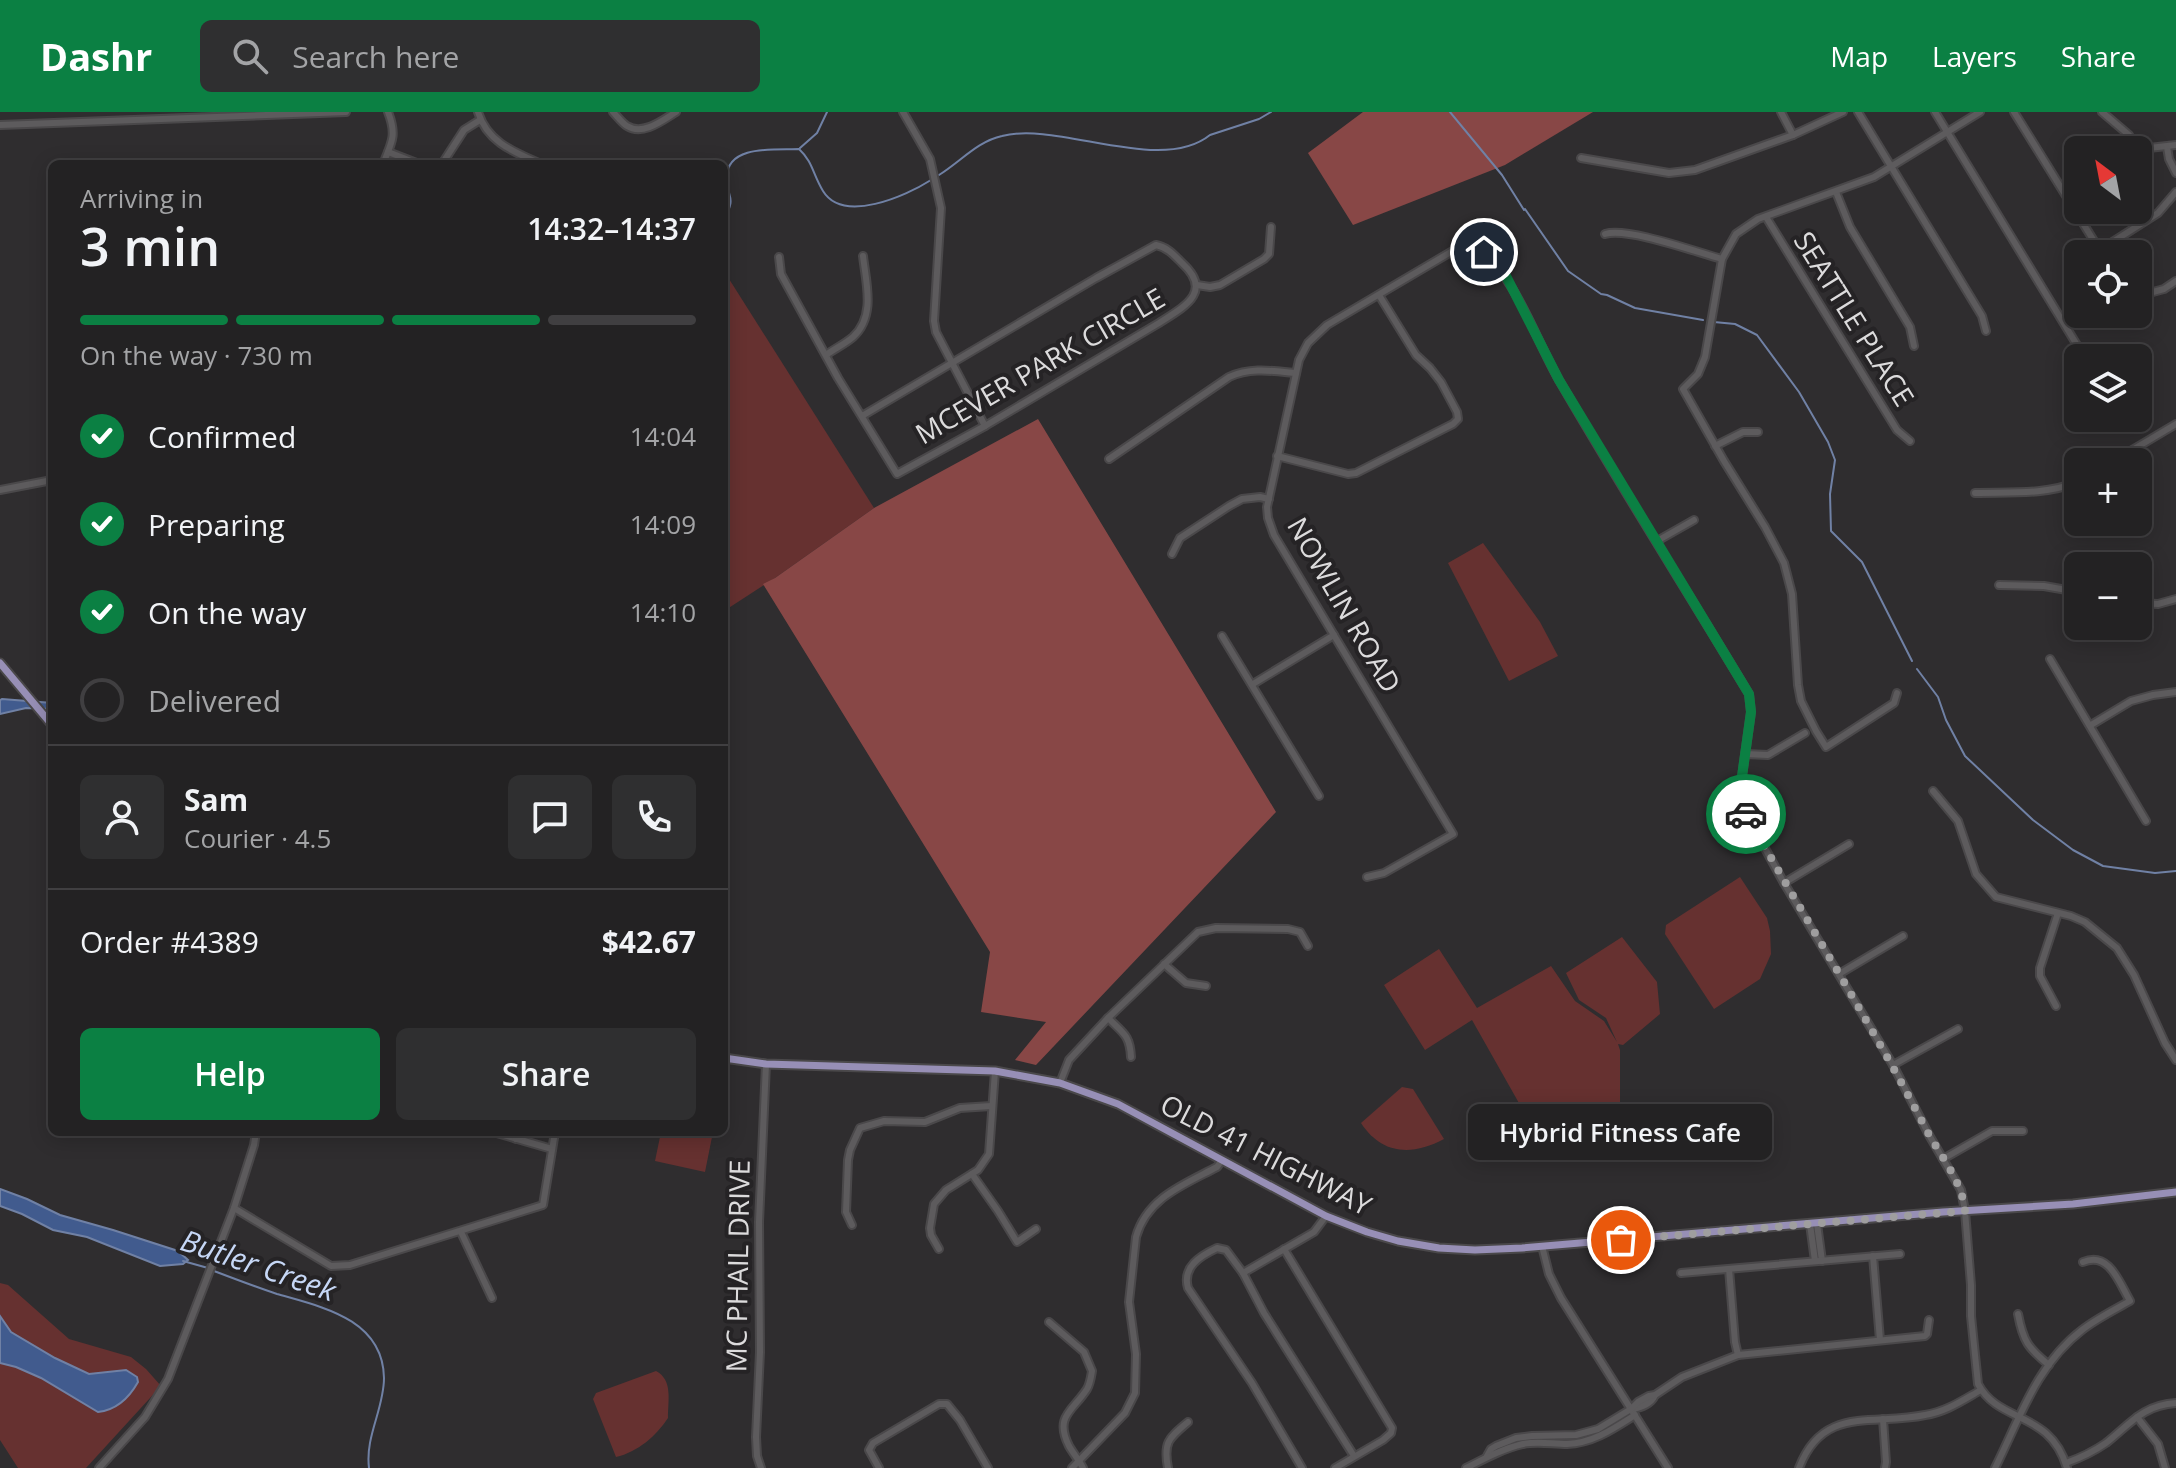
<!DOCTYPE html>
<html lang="en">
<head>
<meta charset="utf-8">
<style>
  body { margin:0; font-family:"Open Sans",sans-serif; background:#2f2f30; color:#f1f3f6; height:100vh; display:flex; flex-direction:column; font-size:30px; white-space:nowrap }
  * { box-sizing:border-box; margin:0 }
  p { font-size:26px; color:#a3a4a6 }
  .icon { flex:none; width:44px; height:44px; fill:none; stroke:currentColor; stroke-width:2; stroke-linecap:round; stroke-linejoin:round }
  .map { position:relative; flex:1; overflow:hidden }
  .side { position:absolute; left:48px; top:48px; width:680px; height:976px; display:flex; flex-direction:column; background:#232223; border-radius:12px; box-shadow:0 4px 20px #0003,0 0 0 2px #403f41 }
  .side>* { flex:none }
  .needle { width:52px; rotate:328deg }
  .buttons { position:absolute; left:2064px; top:24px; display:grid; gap:16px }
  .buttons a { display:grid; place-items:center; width:88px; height:88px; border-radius:12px; background:#232223; box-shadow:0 4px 20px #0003,0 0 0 2px #403f41; font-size:40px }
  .pin { position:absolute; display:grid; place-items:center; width:68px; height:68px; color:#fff; margin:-34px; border:4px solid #fff; border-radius:50%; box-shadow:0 2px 8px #0007 }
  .courier { position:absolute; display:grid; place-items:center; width:80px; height:80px; margin:-40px; border:6px solid #0b8043; border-radius:50%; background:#fff; color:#222; box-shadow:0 2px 10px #0007 }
  .bubble { position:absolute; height:56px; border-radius:12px; background:#232223; box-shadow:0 4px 20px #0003,0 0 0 2px #403f41; font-size:26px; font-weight:600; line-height:56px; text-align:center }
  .head em { font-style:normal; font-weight:600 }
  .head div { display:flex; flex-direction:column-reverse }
  .head { display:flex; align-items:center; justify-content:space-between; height:136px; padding:0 32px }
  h1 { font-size:52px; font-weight:600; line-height:60px }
  .bar { display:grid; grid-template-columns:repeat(4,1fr); gap:12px 8px; align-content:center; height:96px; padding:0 32px }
  .bar i { height:10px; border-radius:6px; background:#403f41 }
  .bar .active { background:#0b8043 }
  .bar p { grid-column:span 4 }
  .line { display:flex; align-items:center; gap:20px; padding:0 32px; border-top:2px solid #403f41 }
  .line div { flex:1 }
  .round { display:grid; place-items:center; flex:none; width:84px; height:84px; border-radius:12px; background:#2f2f30 }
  ol { padding:0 32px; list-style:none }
  li { display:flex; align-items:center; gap:24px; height:88px }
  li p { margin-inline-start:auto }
  li .icon { padding:8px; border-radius:50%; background:#0b8043; color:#fff; stroke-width:4 }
  li:last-child { color:#a3a4a6 }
  li i { width:44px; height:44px; border:4px solid #403f41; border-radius:50% }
  .primary-button { display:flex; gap:16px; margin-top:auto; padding:16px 32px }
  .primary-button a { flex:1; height:92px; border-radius:12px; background:#0b8043; color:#fff; font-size:32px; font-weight:600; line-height:92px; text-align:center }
  .primary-button a+a { background:#2f2f30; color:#f1f3f6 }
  header { display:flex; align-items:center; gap:48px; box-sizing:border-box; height:112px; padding:0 40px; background:#0b8043; color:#fff }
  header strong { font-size:38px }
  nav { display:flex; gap:44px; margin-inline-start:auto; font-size:28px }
  .search { width:560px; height:72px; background:#2f2f30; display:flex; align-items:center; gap:20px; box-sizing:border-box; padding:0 28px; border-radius:12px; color:#a3a4a6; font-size:30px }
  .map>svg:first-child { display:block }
  .green { fill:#663130 }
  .forest { fill:#884746 }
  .water { fill:#415b8e; stroke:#7081a5; stroke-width:2 }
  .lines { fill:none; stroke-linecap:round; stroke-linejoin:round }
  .stream { stroke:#7081a5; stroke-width:2 }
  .minor-casing { stroke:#4a484a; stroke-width:10 }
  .major-casing { stroke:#4a484a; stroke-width:11 }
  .minor { stroke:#5d5b5d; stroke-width:6 }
  .major { stroke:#978fb6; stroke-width:7 }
  .done { stroke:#9f9e9f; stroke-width:8; stroke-dasharray:0 14.4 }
  .route { stroke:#0b8043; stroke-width:10 }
  .labels { text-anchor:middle; stroke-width:8; stroke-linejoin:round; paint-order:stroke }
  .street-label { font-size:28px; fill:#dcdbdc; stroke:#252325 }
  .water-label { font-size:30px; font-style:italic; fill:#c6d7f6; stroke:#252325 }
</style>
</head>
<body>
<header>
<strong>Dashr</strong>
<div class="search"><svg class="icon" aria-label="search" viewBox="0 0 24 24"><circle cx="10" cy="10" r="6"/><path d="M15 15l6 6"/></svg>Search here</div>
<nav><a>Map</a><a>Layers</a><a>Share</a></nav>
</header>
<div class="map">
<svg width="2176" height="1356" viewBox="0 0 2176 1356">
  <rect width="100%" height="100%" fill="#2f2d2f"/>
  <g class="green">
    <polygon points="724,159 874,396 775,466 724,499"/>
    <polygon points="1483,431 1540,510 1558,544 1509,569 1448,451"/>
    <polygon points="1740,765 1767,806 1770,819 1771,842 1760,867 1714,897 1665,822 1666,813"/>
    <polygon points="1622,825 1657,870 1660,902 1623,933 1618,932 1620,938 1620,995 1546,1039 1472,908 1425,938 1384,873 1439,837 1477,896 1551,854 1575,889 1604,909 1617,930 1606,906 1579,888 1566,861"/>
    <path d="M1402,975L1413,977L1444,1027C1412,1044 1382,1043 1361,1011Z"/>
    <polygon points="661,1020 713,1020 705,1060 655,1049"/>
    <polygon points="0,1171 8,1173 69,1227 131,1245 146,1257 161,1274 86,1356 18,1356 0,1328"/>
    <path d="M656,1259C673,1268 668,1288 668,1306C656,1324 638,1340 616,1345L593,1287L596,1281Z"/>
  </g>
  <g class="forest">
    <polygon points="1363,0 1593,0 1505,53 1353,113 1308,41"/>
    <polygon points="1038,307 1276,700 1036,953 1015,948 1046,910 981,900 990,840 763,472 775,466 874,396"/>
  </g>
  <g class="water">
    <polygon points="2,587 52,591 52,597 26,596 0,602 0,588"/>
    <polygon points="0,1077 27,1087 60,1103 113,1118 178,1139 188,1148 183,1152 160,1154 87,1125 53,1118 22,1102 0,1094"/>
    <path d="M0,1204L11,1220L55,1246L89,1262L126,1258L137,1265L138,1270C129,1286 117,1298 98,1300L41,1266L16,1255L0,1251Z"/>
  </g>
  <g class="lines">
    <g class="stream">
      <polyline points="1450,0 1502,63 1524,98 1525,97 1568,159 1601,182 1607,183 1635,196 1703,208"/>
      <polyline points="800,36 817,21 827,0"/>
      <path d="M939,63C960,50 978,29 1002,24C1059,9 1160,63 1210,23L1259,7L1271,0"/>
      <path d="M724,108C737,82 727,89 727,66C726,32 776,38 799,37C813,50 813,63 823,79C843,112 906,84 931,68"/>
      <polyline points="1714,210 1735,212 1757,223 1799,280 1828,330 1835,348 1830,382 1831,419 1862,450 1912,549"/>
      <polyline points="1917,557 1938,585 1946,608 1965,644 2033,708 2073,738 2103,754 2155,761 2176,759"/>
      <polyline points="183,1149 208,1156"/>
      <path d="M214,1159C235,1167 256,1175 277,1182C322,1195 383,1207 384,1266C384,1297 365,1324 369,1356"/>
    </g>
    <defs>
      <g id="minor">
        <path d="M478,0C487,30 514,40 541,52"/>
        <path d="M613,0C617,4 622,11 627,14C643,24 663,8 676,0"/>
        <polyline points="903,0 930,47 941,96 934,209 936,220 985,314"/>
        <polyline points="1781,0 1793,23"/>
        <polyline points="1858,0 1982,204 1986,219"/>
        <polyline points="1935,0 2077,233 2078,248"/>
        <polyline points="2014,0 2102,142"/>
        <polyline points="2102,0 2129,23 2134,37"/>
        <polyline points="0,13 346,0"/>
        <polyline points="2167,35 2169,47 2176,61"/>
        <polyline points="2131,38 2176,33"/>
        <polyline points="388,40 419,52"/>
        <polyline points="1581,46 1669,61 1695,58 1793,23 1843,0"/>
        <path d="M383,52C392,30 397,23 388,0"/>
        <polyline points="442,52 464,18 480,8"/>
        <polyline points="2064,78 2078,70"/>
        <polyline points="1836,80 1850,115 1910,215 1914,234"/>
        <polyline points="1766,105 1897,318 1910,329"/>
        <path d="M1605,122C1628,115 1696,140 1722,147"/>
        <polyline points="2100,138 2158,101 2176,80"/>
        <path d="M779,145L781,162L838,266L897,362L985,314L1159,211C1184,195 1214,180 1182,151C1174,143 1167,135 1156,133L1096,166L862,304"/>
        <polyline points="1197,173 1210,175 1220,173 1264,147 1269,142 1271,115"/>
        <polyline points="2138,184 2164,177 2176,169"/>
        <path d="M826,243C834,237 845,232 853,225C876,204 866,171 863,144"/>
        <polyline points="1715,334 1743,320 1758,320"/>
        <polyline points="1277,344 1348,362 1356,361 1453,312 1458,307 1457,300 1441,270 1430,256 1416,243 1379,183"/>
        <path d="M1109,347L1229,265C1251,255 1273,259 1296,261"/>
        <polyline points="2112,350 2176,312"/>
        <polyline points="0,378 52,368"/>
        <path d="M1975,381C2011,380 2045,383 2078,370"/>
        <polyline points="1657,429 1694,408"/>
        <polyline points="1172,442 1180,426 1229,394 1242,387 1260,385 1269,387"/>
        <polyline points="1999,473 2044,474 2078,480"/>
        <polyline points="2138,477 2141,443"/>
        <polyline points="2138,491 2158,492 2176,487"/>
        <polyline points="1222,524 1319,684"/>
        <polyline points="2050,547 2146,709"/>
        <polyline points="1253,572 1334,523"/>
        <polyline points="1897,581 1894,591 1826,635 1816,619 1801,589 1798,573 1792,482 1784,451 1765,415 1724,349 1683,277 1698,262 1705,245 1722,147 1736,122 1758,107 1874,65 1980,0"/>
        <polyline points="2091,613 2131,589 2153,583 2176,580"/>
        <polyline points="1745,642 1768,643 1805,621"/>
        <polyline points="1933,679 1958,709 1976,762 1996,785 2071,804 2085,810 2117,836 2134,863 2165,931 2176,948"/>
        <path d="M1367,765L1384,761L1453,722L1274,423L1268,406L1267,395L1299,248L1308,231L1327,213L1461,134L1471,131C1517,163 1532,221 1559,268C1620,374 1686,477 1749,582L1751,600L1738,693L1745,700L1784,771L1893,953L1929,1023L1961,1078L1965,1099L1971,1173V1204L1978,1272C1999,1312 2050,1298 2067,1356"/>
        <polyline points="1784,771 1849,732"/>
        <polyline points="1164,852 1186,871 1206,874"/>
        <polyline points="1839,862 1903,824"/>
        <polyline points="2056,894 2040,864 2040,856 2058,801"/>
        <path d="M1108,906C1123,921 1130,923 1131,945"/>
        <polyline points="1893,953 1958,917"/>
        <polyline points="1060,971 1069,948 1108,906 1198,820 1216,816 1288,817 1300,820 1308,834"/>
        <polyline points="493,1020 552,1037"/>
        <polyline points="516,1027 533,1020"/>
        <polyline points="1943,1047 1992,1019 2023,1019"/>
        <polyline points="972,1062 998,1099 1017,1130 1036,1117"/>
        <polyline points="234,1096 331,1154 350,1153 543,1093 555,1020"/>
        <polyline points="1810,1112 1815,1149"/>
        <polyline points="1817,1112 1822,1149"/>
        <polyline points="852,1113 846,1100 848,1048 850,1038 860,1016 884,1009 925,1010 960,996 991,994"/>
        <polyline points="461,1120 492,1186"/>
        <polyline points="1542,1134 1549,1162 1561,1186 1668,1356"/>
        <polyline points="939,1137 931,1123 930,1116 934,1092 946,1078 978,1058 989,1042 995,959"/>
        <polyline points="1284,1137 1392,1316 1391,1321 1383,1328 1335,1356"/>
        <polyline points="1873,1144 1880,1228"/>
        <polyline points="1729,1157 1735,1230 1738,1243"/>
        <polyline points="1243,1161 1314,1120 1326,1104"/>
        <polyline points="1681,1161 1900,1142"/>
        <path d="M2018,1202C2023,1229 2028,1236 2049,1253"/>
        <path d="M1049,1210L1084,1240L1092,1259C1091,1265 1090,1272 1087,1277C1073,1299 1054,1304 1069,1334C1073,1341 1079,1348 1083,1356"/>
        <path d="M1633,1297C1642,1295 1651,1292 1655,1283"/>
        <polyline points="2137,1305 2158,1332 2165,1356"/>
        <polyline points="1883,1307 1886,1350 1885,1356"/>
        <polyline points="1487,1344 1491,1337 1496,1334 1516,1326 1532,1324 1576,1323 1598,1317 1631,1297 1638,1290 1649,1284 1655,1283 1682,1265 1738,1243 1925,1224 1927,1222 1929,1208"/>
        <path d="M2066,1351C2080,1346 2093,1340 2106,1331C2130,1312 2143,1293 2176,1291"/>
        <polyline points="99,1356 145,1305 168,1267 234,1096 254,1033 256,1020"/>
        <polyline points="761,1356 757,1344 756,1325 760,1240 759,1110 766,952"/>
        <polyline points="879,1356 869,1338 873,1331 939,1292 947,1292 960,1308 988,1356"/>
        <path d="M1072,1356L1125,1301L1135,1281L1136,1242L1129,1190L1136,1125C1147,1086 1183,1073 1217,1055L1222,1048"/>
        <path d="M1168,1356C1163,1330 1169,1326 1188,1310"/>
        <path d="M1302,1356L1252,1271L1188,1176C1182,1155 1200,1144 1217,1136L1226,1138L1243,1161L1264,1201L1354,1344"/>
        <path d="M1466,1356C1484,1347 1502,1337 1523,1332C1537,1329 1552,1332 1567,1332C1593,1331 1613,1317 1635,1303"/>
        <path d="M1799,1356C1823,1293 1873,1314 1925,1303C1946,1300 1963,1288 1981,1278"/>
        <path d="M1995,1356C2019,1308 2037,1252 2082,1218C2096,1207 2114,1198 2130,1189C2119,1170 2109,1139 2083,1150"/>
      </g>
      <g id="major">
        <polyline points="0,551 52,613"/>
        <polyline points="724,946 766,952 995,959 1060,971 1118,992 1326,1104 1367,1120 1398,1129 1439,1136 1475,1138 1522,1136 1943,1100 2073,1092 2176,1080"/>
      </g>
    </defs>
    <use href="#minor" class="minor-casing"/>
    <use href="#major" class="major-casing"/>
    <use href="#minor" class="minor"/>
    <use href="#major" class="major"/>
  </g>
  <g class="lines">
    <path class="done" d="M1621,1128L1965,1099C1962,1068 1940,1044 1926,1017C1870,909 1805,807 1746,702"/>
    <polyline class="route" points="1484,140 1506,164 1559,268 1749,582 1751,600 1738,693 1746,702"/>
  </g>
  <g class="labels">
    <g class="street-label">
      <text transform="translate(1854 207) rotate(58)" y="10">SEATTLE PLACE</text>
      <text transform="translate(1040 254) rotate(-30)" y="10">MCEVER PARK CIRCLE</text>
      <text transform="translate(1344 493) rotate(60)" y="10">NOWLIN ROAD</text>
      <text transform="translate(1266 1043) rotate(27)" y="10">OLD 41 HIGHWAY</text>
      <text transform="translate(738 1154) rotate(-89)" y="10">MC PHAIL DRIVE</text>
    </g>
    <g class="water-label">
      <text transform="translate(258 1154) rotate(19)" y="10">Butler Creek</text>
    </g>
  </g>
</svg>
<div class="buttons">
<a><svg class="needle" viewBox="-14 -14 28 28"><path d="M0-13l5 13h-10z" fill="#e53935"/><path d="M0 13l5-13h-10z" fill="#a3a4a6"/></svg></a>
<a><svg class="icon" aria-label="locate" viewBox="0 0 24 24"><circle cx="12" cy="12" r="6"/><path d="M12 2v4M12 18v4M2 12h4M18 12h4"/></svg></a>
<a><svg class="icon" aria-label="layers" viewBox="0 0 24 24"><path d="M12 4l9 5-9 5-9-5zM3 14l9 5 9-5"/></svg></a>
<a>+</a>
<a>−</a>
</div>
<div class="pin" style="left:1621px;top:1128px;background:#ea580c"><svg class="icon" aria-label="bag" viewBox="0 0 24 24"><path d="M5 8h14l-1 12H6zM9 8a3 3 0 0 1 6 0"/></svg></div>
<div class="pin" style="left:1484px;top:140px;background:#1f2937"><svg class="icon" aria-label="home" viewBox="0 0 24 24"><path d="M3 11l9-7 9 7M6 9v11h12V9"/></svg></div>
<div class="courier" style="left:1746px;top:702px"><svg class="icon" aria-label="car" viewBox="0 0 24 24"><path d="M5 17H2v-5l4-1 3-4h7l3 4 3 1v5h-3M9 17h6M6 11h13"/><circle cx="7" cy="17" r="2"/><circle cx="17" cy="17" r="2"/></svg></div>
<div class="bubble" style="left:1468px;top:992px;width:304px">Hybrid Fitness Cafe</div>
<section class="side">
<div class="head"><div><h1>3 min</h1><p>Arriving in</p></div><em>14:32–14:37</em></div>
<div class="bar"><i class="active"></i><i class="active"></i><i class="active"></i><i></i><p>On the way · 730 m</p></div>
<ol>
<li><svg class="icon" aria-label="check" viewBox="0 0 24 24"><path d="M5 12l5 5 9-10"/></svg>Confirmed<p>14:04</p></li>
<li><svg class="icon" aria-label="check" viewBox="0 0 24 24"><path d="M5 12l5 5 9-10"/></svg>Preparing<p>14:09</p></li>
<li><svg class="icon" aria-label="check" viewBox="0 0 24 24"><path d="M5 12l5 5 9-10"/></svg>On the way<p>14:10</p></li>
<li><i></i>Delivered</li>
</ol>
<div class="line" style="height:144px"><a class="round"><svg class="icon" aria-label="person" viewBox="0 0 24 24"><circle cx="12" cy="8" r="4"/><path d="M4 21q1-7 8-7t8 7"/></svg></a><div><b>Sam</b><p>Courier · 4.5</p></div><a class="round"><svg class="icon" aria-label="chat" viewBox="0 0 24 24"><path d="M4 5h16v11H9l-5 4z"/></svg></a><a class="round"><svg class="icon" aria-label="phone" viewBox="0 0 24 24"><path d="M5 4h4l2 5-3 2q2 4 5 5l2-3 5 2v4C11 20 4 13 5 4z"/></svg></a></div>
<div class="line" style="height:104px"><div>Order #4389</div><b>$42.67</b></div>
<div class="primary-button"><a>Help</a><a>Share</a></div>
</section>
</div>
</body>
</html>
